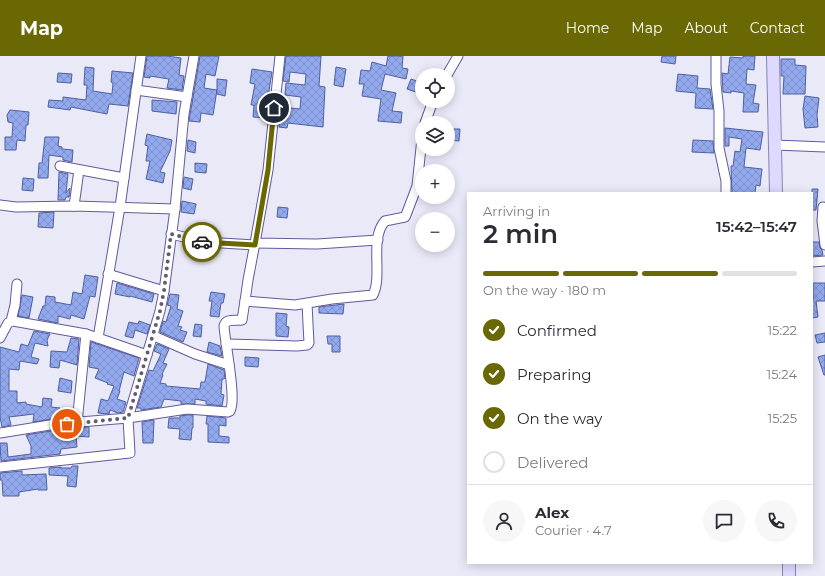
<!DOCTYPE html>
<html lang="en">
<head>
<meta charset="utf-8">
<style>
  body { margin:0; font-family:Montserrat,sans-serif; background:#f7f7f7; color:#2b2b33; height:100vh; display:flex; flex-direction:column; font-size:15px; white-space:nowrap }
  * { box-sizing:border-box; margin:0 }
  p { font-size:13px; color:#7c7c81 }
  .icon { flex:none; width:22px; height:22px; fill:none; stroke:currentColor; stroke-width:2; stroke-linecap:round; stroke-linejoin:round }
  .map { position:relative; flex:1; overflow:hidden }
  .sheet { position:absolute; left:467px; top:136px; width:346px; height:372px; display:flex; flex-direction:column; background:#fff; border-radius:0px; box-shadow:0 2px 10px #0003 }
  .sheet>* { flex:none }
  .controls { position:absolute; left:415px; top:12px; display:grid; gap:8px }
  .controls a { display:grid; place-items:center; width:40px; height:40px; border-radius:50%; background:#fff; box-shadow:0 2px 10px #0003; font-size:20px }
  .pin { position:absolute; display:grid; place-items:center; width:34px; height:34px; color:#fff; margin:-17px; border:2px solid #fff; border-radius:50%; box-shadow:0 1px 4px #0007 }
  .courier { position:absolute; display:grid; place-items:center; width:40px; height:40px; margin:-20px; border:3px solid #696803; border-radius:50%; background:#fff; color:#222; box-shadow:0 1px 5px #0007 }
  .headline em { font-style:normal; font-weight:600 }
  .headline div { display:flex; flex-direction:column-reverse }
  .headline { display:flex; align-items:center; justify-content:space-between; height:68px; padding:0 16px }
  h1 { font-size:26px; font-weight:600; line-height:30px }
  .bar { display:grid; grid-template-columns:repeat(4,1fr); gap:6px 4px; align-content:center; height:48px; padding:0 16px }
  .bar i { height:5px; border-radius:3px; background:#e1e1e2 }
  .bar .selected { background:#696803 }
  .bar p { grid-column:span 4 }
  .line { display:flex; align-items:center; gap:10px; padding:0 16px; border-top:1px solid #e1e1e2 }
  .line div { flex:1 }
  .round { display:grid; place-items:center; flex:none; width:42px; height:42px; border-radius:21px; background:#f7f7f7 }
  ol { padding:0 16px; list-style:none }
  li { display:flex; align-items:center; gap:12px; height:44px }
  li p { margin-inline-start:auto }
  li .icon { padding:4px; border-radius:50%; background:#696803; color:#fff; stroke-width:4 }
  li:last-child { color:#7c7c81 }
  li i { width:22px; height:22px; border:2px solid #e1e1e2; border-radius:50% }
  header { display:flex; align-items:center; gap:24px; box-sizing:border-box; height:56px; padding:0 20px; background:#696803; color:#fff }
  header strong { font-size:19px }
  nav { display:flex; gap:22px; margin-inline-start:auto; font-size:14px }
  .map>svg:first-child { display:block }
  .building { fill:url(#building-cross-hatch); stroke:#4d609f }
  .lines { fill:none; stroke-linecap:round; stroke-linejoin:round }
  .minor-casing { stroke:#63599b; stroke-width:11 }
  .major-casing { stroke:#8983b5; stroke-width:14 }
  .minor { stroke:#fff; stroke-width:9 }
  .major { stroke:#ddd9ff; stroke-width:12 }
  .done { stroke:#605d73; stroke-width:4; stroke-dasharray:0 7.2 }
  .route { stroke:#696803; stroke-width:5 }
</style>
</head>
<body>
<header>
<strong>Map</strong>
<nav><a>Home</a><a>Map</a><a>About</a><a>Contact</a></nav>
</header>
<div class="map">
<svg width="825" height="520" viewBox="0 0 825 520">
  <defs>
    <pattern id="building-cross-hatch" width="8" height="8" patternUnits="userSpaceOnUse"><rect width="8" height="8" fill="#92a9ed"/><path d="M0 0l8 8M0 8l8-8" fill="none" stroke="#7d90cb"/></pattern>
  </defs>
  <rect width="100%" height="100%" fill="#eae9f8"/>
  <g class="building">
    <polygon points="147,0 167,0 181,2 179,19 184,20 182,34 167,32 169,23 150,20 150,22 144,21"/>
    <polygon points="200,0 219,0 215,20 206,18 204,32 217,34 213,59 201,57 200,66 189,65"/>
    <polygon points="286,0 321,0 319,30 325,31 323,71 288,67 287,72 279,71 281,51 300,53 301,41 285,39 286,27 305,29 306,18 290,16 289,26 283,25"/>
    <polygon points="388,0 403,0 402,12 408,13 406,23 385,18 381,34 396,37 392,55 402,56 401,67 378,65 381,43 362,40 364,28 359,28 361,14 370,15 372,6 386,10"/>
    <polygon points="662,0 676,0 675,8 661,6"/>
    <polygon points="743,0 755,0 754,14 747,13 746,28 756,29 753,47 759,48 758,56 743,56 744,37 731,35 731,37 723,36 722,17 728,18 730,1 743,2"/>
    <polygon points="781,3 795,3 795,9 806,10 805,38 783,38 784,20 781,20"/>
    <polygon points="85,11 94,12 93,35 112,38 113,27 111,26 112,15 133,17 128,50 109,48 107,58 71,51 70,54 48,51 49,44 63,45 63,41 86,44 87,29 84,29"/>
    <polygon points="336,11 346,13 343,31 334,29"/>
    <polygon points="252,13 272,16 266,53 268,53 267,62 253,61 254,49 251,49 255,28 250,27"/>
    <polygon points="58,17 72,18 71,27 57,26"/>
    <polygon points="678,18 698,20 697,32 710,33 713,53 695,52 696,37 676,35"/>
    <polygon points="217,23 227,24 225,40 217,38"/>
    <polygon points="411,23 422,27 422,38 407,33"/>
    <polygon points="805,40 819,42 817,59 818,71 805,72 803,53"/>
    <polygon points="152,44 177,46 176,58 152,55"/>
    <polygon points="10,54 29,56 28,69 26,69 25,85 17,84 16,94 5,94 5,81 12,81 13,67 8,66 7,59"/>
    <polygon points="725,72 763,76 760,94 746,92 744,111 762,113 760,130 756,129 755,137 732,137 731,110 733,110 735,95 740,96 742,83 729,81 729,90 725,90"/>
    <polygon points="451,73 460,73 459,85 450,84"/>
    <polygon points="147,78 172,84 170,95 160,116 165,117 163,127 146,123 150,105 146,105 148,90 145,89"/>
    <polygon points="45,81 59,81 58,90 62,91 62,93 73,94 72,106 63,104 63,101 49,99 48,122 38,122 39,107 42,107"/>
    <polygon points="188,84 196,86 195,97 187,95"/>
    <polygon points="693,84 713,85 714,97 692,96"/>
    <polygon points="195,107 207,108 206,117 195,116"/>
    <polygon points="59,116 68,118 66,137 70,132 69,141 66,141 65,144 58,144"/>
    <polygon points="184,121 193,123 191,134 183,132"/>
    <polygon points="23,122 34,123 33,135 22,134"/>
    <polygon points="812,133 818,133 816,154 812,154"/>
    <polygon points="182,145 196,148 194,158 181,156"/>
    <polygon points="278,151 288,152 287,162 277,161"/>
    <polygon points="54,156 53,172 38,171 39,157"/>
    <polygon points="812,186 819,186 820,192 822,194 823,199 812,200"/>
    <polygon points="85,219 98,221 95,241 90,240 84,263 71,259 70,263 58,260 58,267 38,263 43,250 45,250 46,240 55,241 55,246 71,249 73,236 82,238"/>
    <polygon points="117,227 154,238 152,246 130,240 130,241 115,238"/>
    <polygon points="813,227 825,227 825,245 816,245 818,261 812,262 812,244 813,244"/>
    <polygon points="211,236 225,238 223,247 221,247 219,261 210,260 212,245 209,245"/>
    <polygon points="170,238 179,239 177,253 183,255 178,270 182,271 180,274 187,276 183,286 160,276 163,265 166,266 171,250 167,249"/>
    <polygon points="22,239 33,241 29,262 18,260"/>
    <polygon points="344,248 343,258 319,257 319,251"/>
    <polygon points="276,257 287,258 286,270 289,271 288,281 276,280"/>
    <polygon points="139,265 150,269 147,278 135,274 133,282 125,280 129,266 138,268"/>
    <polygon points="195,268 202,269 201,281 193,280"/>
    <polygon points="34,275 50,278 47,284 48,290 35,287 31,301 39,303 37,308 20,305 19,314 9,313 9,335 17,335 17,347 26,346 26,348 42,351 43,342 52,343 51,351 60,352 60,354 65,354 64,361 33,366 34,358 9,361 11,369 2,371 0,361 0,291 19,296 21,288 28,290"/>
    <polygon points="825,277 825,286 817,287 815,279"/>
    <polygon points="327,280 340,280 340,296 332,296 332,288 328,288"/>
    <polygon points="71,282 79,283 77,309 60,304 59,312 50,311 51,295 67,296"/>
    <polygon points="91,286 139,302 134,320 124,316 119,335 120,335 117,343 126,346 123,356 118,357 110,354 109,358 98,357 101,343 108,345 114,330 107,328 108,327 95,322 99,313 89,311"/>
    <polygon points="209,286 220,290 222,300 207,296"/>
    <polygon points="157,288 169,293 163,307 167,308 162,318 163,319 160,327 166,328 166,330 200,333 201,326 205,326 208,308 224,314 225,322 224,323 222,323 221,338 224,339 222,350 206,348 206,345 195,343 195,348 181,348 181,345 164,343 161,351 141,354 141,352 137,352 149,314 153,315 161,298 154,295"/>
    <polygon points="825,299 825,319 824,319 818,301"/>
    <polygon points="245,301 259,302 258,311 245,310"/>
    <polygon points="60,322 72,325 71,337 58,335"/>
    <polygon points="187,359 193,359 193,372 192,372 191,384 179,383 180,373 168,372 169,362 180,362 180,360"/>
    <polygon points="207,360 226,362 226,370 219,369 219,380 229,381 229,387 208,386 208,368 206,368"/>
    <polygon points="154,364 153,387 143,387 142,366"/>
    <polygon points="89,371 89,381 76,380 77,391 61,393 60,398 1,405 0,387 7,387 8,401 31,398 31,390 26,379 57,374 65,373 68,375 69,373"/>
    <polygon points="72,410 78,410 76,431 67,430 68,420 49,419 49,412 61,411 61,412 71,412"/>
    <polygon points="22,415 22,419 46,418 47,434 38,434 38,433 19,436 19,440 3,440 2,424 0,424 0,417"/>
  </g>
  <g class="lines">
    <defs>
      <g id="minor">
        <polyline points="141,0 120,151 98,282 147,299"/>
        <polyline points="280,0 268,114 255,187 317,188 378,184"/>
        <polyline points="716,0 716,28 719,55 719,92 726,125 726,137"/>
        <polyline points="447,19 458,0"/>
        <polyline points="136,34 187,41"/>
        <polyline points="425,67 433,45"/>
        <polyline points="775,89 825,91"/>
        <polyline points="60,110 124,122"/>
        <polyline points="0,149 16,151 74,150 175,153 184,58 194,0"/>
        <polyline points="74,150 79,114"/>
        <polyline points="823,151 822,165 825,189"/>
        <path d="M175,153L164,235L160,255L128,362L187,353L228,356L230,355C237,344 225,287 224,270C226,262 235,265 242,264L245,245"/>
        <polyline points="171,178 205,186 255,189"/>
        <path d="M255,187L248,224L245,245L295,249L332,243L373,239C383,219 369,183 385,165L405,161L406,159L417,130L422,82"/>
        <polyline points="812,206 825,205"/>
        <polyline points="108,218 164,235"/>
        <polyline points="11,265 15,249 17,228"/>
        <polyline points="154,280 195,298 229,309"/>
        <polyline points="0,282 8,267 13,265 86,278 98,282"/>
        <polyline points="226,288 297,290 307,289 309,287 307,248"/>
        <polyline points="77,367 86,278"/>
        <polyline points="0,377 56,368 128,362 130,397 0,411"/>
      </g>
      <g id="major">
        <polyline points="773,0 776,137"/>
        <polyline points="789,507 789,520"/>
      </g>
    </defs>
    <use href="#minor" class="minor-casing"/>
    <use href="#major" class="major-casing"/>
    <use href="#minor" class="minor"/>
    <use href="#major" class="major"/>
  </g>
  <g class="lines">
    <polyline class="done" points="67,368 128,362 160,255 164,235 171,178 202,186"/>
    <polyline class="route" points="202,186 255,189 268,114 274,52"/>
  </g>
</svg>
<div class="controls">
<a><svg class="icon" aria-label="locate" viewBox="0 0 24 24"><circle cx="12" cy="12" r="6"/><path d="M12 2v4M12 18v4M2 12h4M18 12h4"/></svg></a>
<a><svg class="icon" aria-label="layers" viewBox="0 0 24 24"><path d="M12 4l9 5-9 5-9-5zM3 14l9 5 9-5"/></svg></a>
<a>+</a>
<a>−</a>
</div>
<div class="pin" style="left:67px;top:368px;background:#ea580c"><svg class="icon" aria-label="bag" viewBox="0 0 24 24"><path d="M5 8h14l-1 12H6zM9 8a3 3 0 0 1 6 0"/></svg></div>
<div class="pin" style="left:274px;top:52px;background:#1f2937"><svg class="icon" aria-label="home" viewBox="0 0 24 24"><path d="M3 11l9-7 9 7M6 9v11h12V9"/></svg></div>
<div class="courier" style="left:202px;top:186px"><svg class="icon" aria-label="car" viewBox="0 0 24 24"><path d="M5 17H2v-5l4-1 3-4h7l3 4 3 1v5h-3M9 17h6M6 11h13"/><circle cx="7" cy="17" r="2"/><circle cx="17" cy="17" r="2"/></svg></div>
<section class="sheet">
<div class="headline"><div><h1>2 min</h1><p>Arriving in</p></div><em>15:42–15:47</em></div>
<div class="bar"><i class="selected"></i><i class="selected"></i><i class="selected"></i><i></i><p>On the way · 180 m</p></div>
<ol>
<li><svg class="icon" aria-label="check" viewBox="0 0 24 24"><path d="M5 12l5 5 9-10"/></svg>Confirmed<p>15:22</p></li>
<li><svg class="icon" aria-label="check" viewBox="0 0 24 24"><path d="M5 12l5 5 9-10"/></svg>Preparing<p>15:24</p></li>
<li><svg class="icon" aria-label="check" viewBox="0 0 24 24"><path d="M5 12l5 5 9-10"/></svg>On the way<p>15:25</p></li>
<li><i></i>Delivered</li>
</ol>
<div class="line" style="height:72px"><a class="round"><svg class="icon" aria-label="person" viewBox="0 0 24 24"><circle cx="12" cy="8" r="4"/><path d="M4 21q1-7 8-7t8 7"/></svg></a><div><b>Alex</b><p>Courier · 4.7</p></div><a class="round"><svg class="icon" aria-label="chat" viewBox="0 0 24 24"><path d="M4 5h16v11H9l-5 4z"/></svg></a><a class="round"><svg class="icon" aria-label="phone" viewBox="0 0 24 24"><path d="M5 4h4l2 5-3 2q2 4 5 5l2-3 5 2v4C11 20 4 13 5 4z"/></svg></a></div>
</section>
</div>
</body>
</html>
